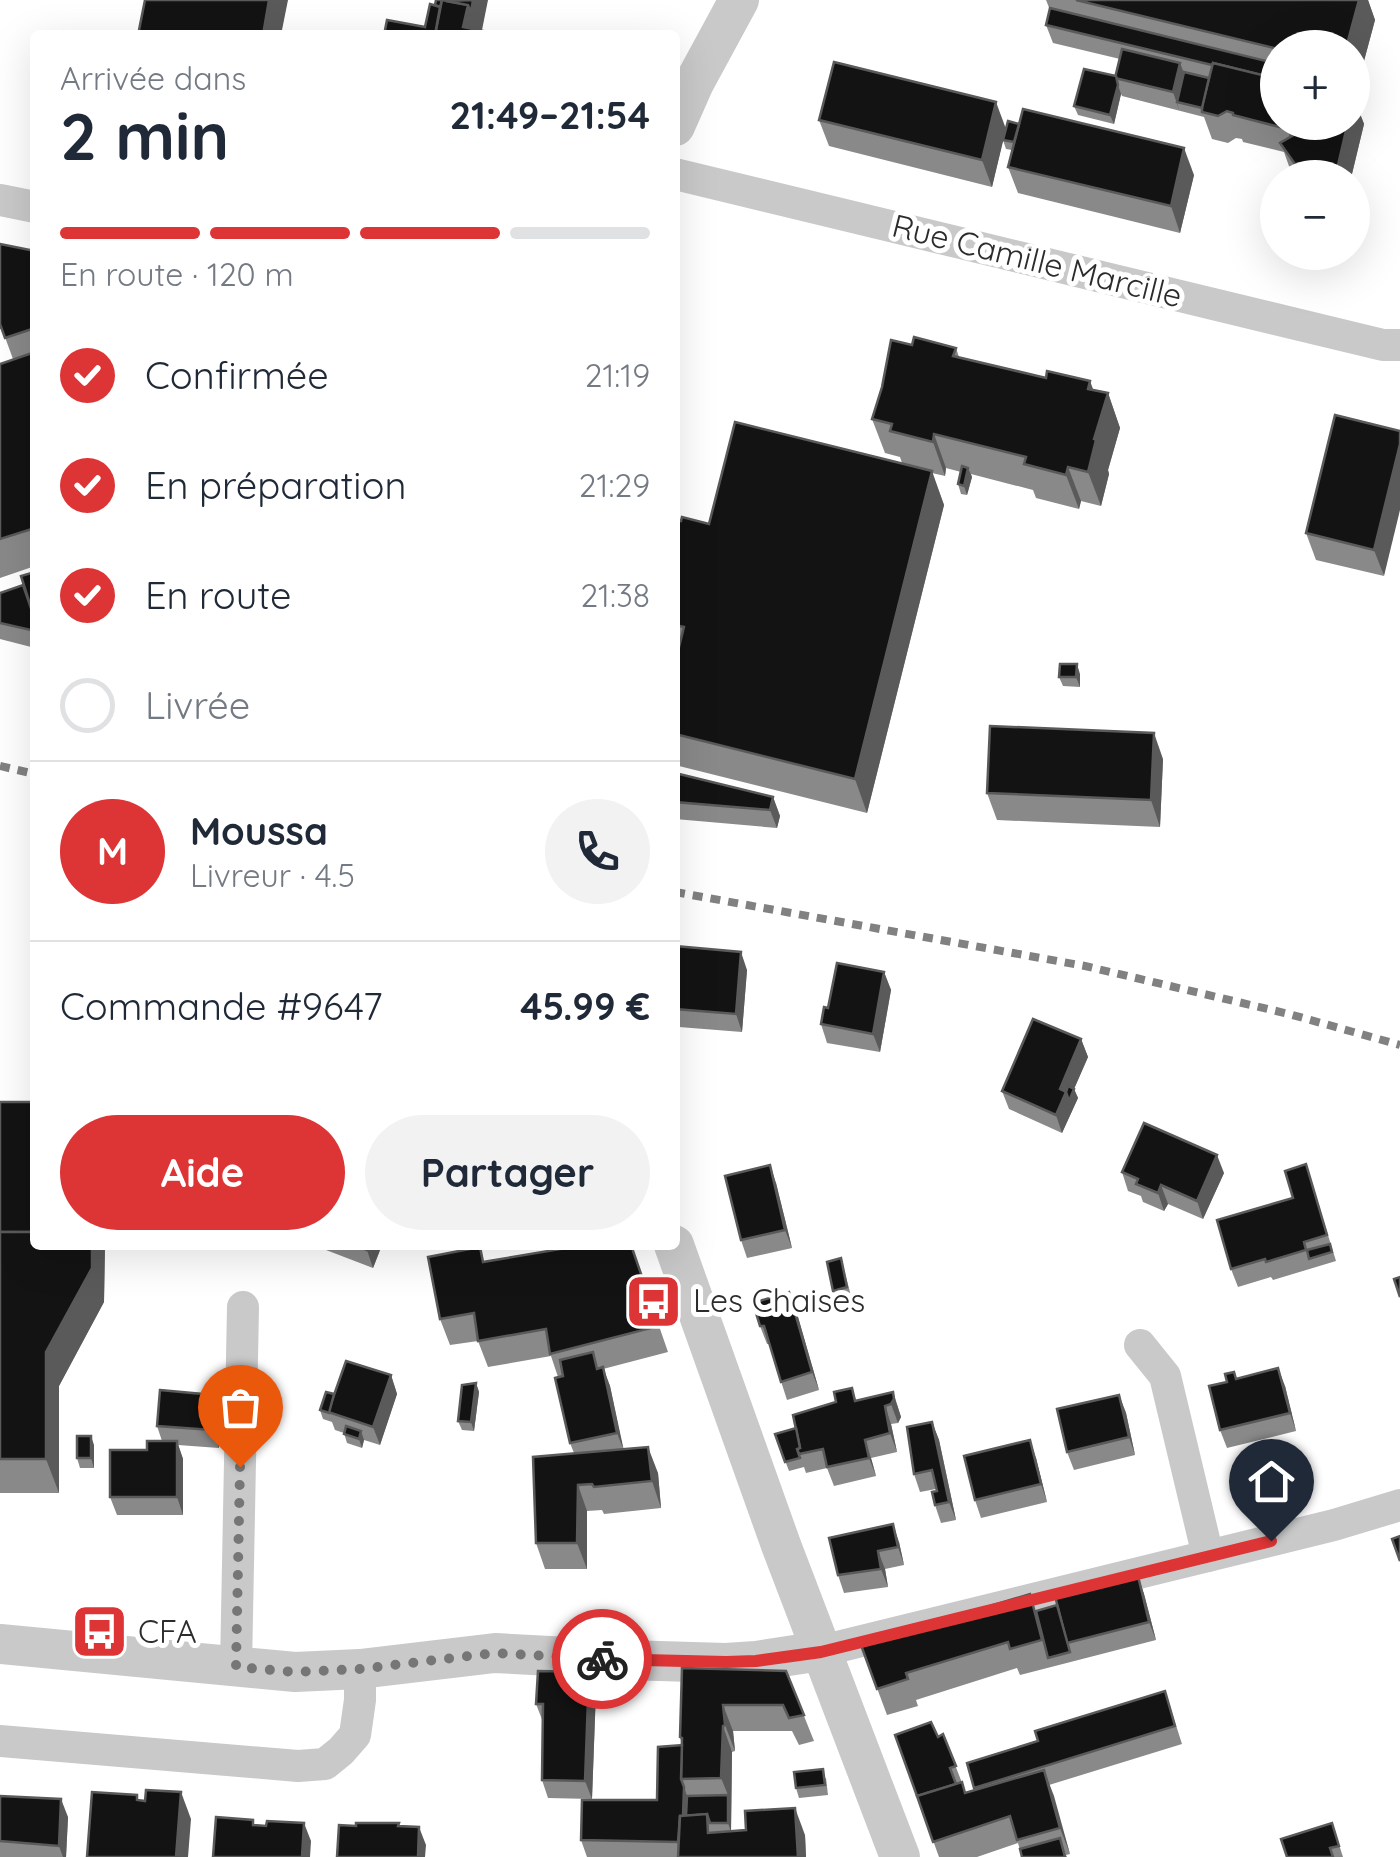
<!DOCTYPE html>
<html lang="fr">
<head>
<meta charset="utf-8">
<style>
  body { margin:0; font-family:Quicksand,sans-serif; background:#f2f2f3; color:#1f2937; height:100vh; display:flex; flex-direction:column; font-size:38px; white-space:nowrap }
  * { box-sizing:border-box; margin:0 }
  p { font-size:32px; color:#747a83 }
  .icon { flex:none; width:55px; height:55px; fill:none; stroke:currentColor; stroke-width:2; stroke-linecap:round; stroke-linejoin:round }
  .map { position:relative; flex:1; overflow:hidden }
  .panel { position:absolute; left:30px; top:30px; width:650px; height:1220px; display:flex; flex-direction:column; background:#fff; border-radius:10px; box-shadow:0 10px 40px #0002 }
  .panel>* { flex:none }
  .tools { position:absolute; left:1260px; top:30px; display:grid; gap:20px }
  .tools a { display:grid; place-items:center; width:110px; height:110px; border-radius:50%; background:#fff; box-shadow:0 10px 40px #0002; font-size:50px }
  .pin { position:absolute; display:grid; place-items:center; width:85px; height:85px; color:#fff; margin:-102px -42px; border-radius:50% 50% 50% 0; rotate:-45deg; box-shadow:0 0 10px #0007 }
  .pin .icon { rotate:45deg }
  .courier { position:absolute; display:grid; place-items:center; width:100px; height:100px; margin:-50px; border:8px solid #dd3435; border-radius:50%; background:#fff; color:#222; box-shadow:0 2px 12px #0007 }
  .summary em { font-style:normal; font-weight:700 }
  .summary div { display:flex; flex-direction:column-reverse }
  .summary { display:flex; align-items:center; justify-content:space-between; height:170px; padding:0 30px }
  h1 { font-size:65px; font-weight:700; line-height:75px }
  .bar { display:grid; grid-template-columns:repeat(4,1fr); gap:15px 10px; align-content:center; height:120px; padding:0 30px }
  .bar i { height:12px; border-radius:8px; background:#e0e1e3 }
  .bar .active { background:#dd3435 }
  .bar p { grid-column:span 4 }
  .line { display:flex; align-items:center; gap:25px; padding:0 30px; border-top:2px solid #e0e1e3 }
  .line div { flex:1 }
  .round { display:grid; place-items:center; flex:none; width:105px; height:105px; border-radius:52px; background:#f2f2f3 }
  ol { padding:0 30px; list-style:none }
  li { display:flex; align-items:center; gap:30px; height:110px }
  li p { margin-inline-start:auto }
  li .icon { padding:10px; border-radius:50%; background:#dd3435; color:#fff; stroke-width:4 }
  li:last-child { color:#747a83 }
  li i { width:55px; height:55px; border:5px solid #e0e1e3; border-radius:50% }
  .button { display:flex; gap:20px; margin-top:auto; padding:20px 30px }
  .button a { flex:1; height:115px; border-radius:60px; background:#dd3435; color:#fff; font-size:40px; font-weight:700; line-height:115px; text-align:center }
  .button a+a { background:#f2f2f3; color:#1f2937 }
  .map>svg:first-child { display:block }
  .lines { fill:none; stroke-linecap:round; stroke-linejoin:round }
  .minor { stroke:#c9c9c9; stroke-width:32 }
  .tertiary { stroke:#c9c9c9; stroke-width:40 }
  .rail { stroke:#818181; stroke-width:8; stroke-dasharray:10 8; stroke-linecap:butt }
  .wall { fill:#898989; fill-rule:evenodd }
  .shaded-wall { fill:#5a5a5a }
  .building { fill:#131313; stroke:#5a5a5a; stroke-width:2.5 }
  .done { stroke:#767676; stroke-width:10; stroke-dasharray:0 18 }
  .route { stroke:#dd3435; stroke-width:12 }
  .labels { text-anchor:middle; stroke-width:10; stroke-linejoin:round; paint-order:stroke }
  .street-label { font-size:32px; fill:#2c2c2c; stroke:#fff }
  .poi-label { font-size:32px; fill:#2c2c2c; stroke:#fff; text-anchor:start }
</style>
</head>
<body>
<div class="map">
<svg width="1400" height="1857" viewBox="0 0 1400 1857">
  <rect width="100%" height="100%" fill="#fff"/>
  <g class="lines">
    <g class="minor">
      <polyline points="675,174 1383,345 1400,345"/>
      <polyline points="0,200 35,207"/>
      <polyline points="1140,1345 1165,1376 1208,1556"/>
      <polyline points="821,1651 1334,1525 1400,1505"/>
      <polyline points="236,1667 243,1307"/>
      <polyline points="0,1741 298,1766 325,1764 341,1751 355,1735 360,1700 360,1669"/>
    </g>
    <g class="tertiary">
      <polyline points="675,126 694,83 739,0"/>
      <polyline points="674,1245 781,1545 900,1857"/>
      <polyline points="0,1644 295,1672 360,1669 495,1653 625,1660 726,1663 756,1661 821,1651"/>
    </g>
    <g class="rail">
      <polyline points="0,766 35,774"/>
      <polyline points="675,892 1085,966 1289,1014 1400,1045"/>
    </g>
  </g>
  <g class="wall">
    <path d="M1046,0H1368L1375,20L1354,98L1364,124L1351,178H1296L1290,169L1284,152L1243,142L1242,139L1236,138L1228,143L1212,139L1204,117L1122,96L1121,94L1114,124L1078,115L1074,106L1116,76L1120,59L1053,43L1046,25L1050,10ZM1278,48H1352V122H1278Z"/>
    <polygon points="819,120 1006,128 1194,175 1180,233 1018,193 1008,167 1012,150 1006,149 1003,140 992,187 829,146"/>
    <polygon points="0,244 35,251 35,566 0,578 0,364 13,359 2,329 0,329"/>
    <polygon points="912,345 956,348 959,357 1108,393 1120,428 1108,470 1109,474 1101,506 1081,501 1079,509 1036,498 1033,490 971,474 972,477 967,495 961,494 958,484 961,472 946,468 945,476 932,473 944,505 867,813 675,765 675,663 676,657 675,656 675,528 709,524 902,463 900,457 885,453 872,419"/>
    <polygon points="1335,415 1384,576 1316,560 1306,533"/>
    <polygon points="35,572 35,648 0,639 0,593 23,585"/>
    <polygon points="1080,674 1080,687 1063,686 1059,677"/>
    <polygon points="1163,759 1160,827 997,820 987,793"/>
    <polygon points="675,773 773,797 780,816 777,828 675,819"/>
    <polygon points="675,946 747,970 742,1032 679,1027 675,1015"/>
    <polygon points="884,972 891,990 880,1052 827,1043 821,1024 828,1008"/>
    <polygon points="1081,1039 1088,1057 1074,1089 1078,1098 1062,1133 1009,1109 1002,1091"/>
    <polygon points="0,1102 35,1245 105,1245 104,1302 59,1386 59,1493 0,1493"/>
    <polygon points="1306,1164 1336,1261 1273,1280 1271,1277 1238,1287 1231,1269 1293,1198"/>
    <polygon points="1122,1172 1224,1173 1203,1219 1168,1204 1164,1211 1143,1202 1141,1196 1128,1191"/>
    <polygon points="776,1183 792,1248 747,1258 741,1240"/>
    <polygon points="324,1245 382,1245 373,1268 326,1250"/>
    <polygon points="631,1245 668,1352 603,1369 610,1386 623,1449 658,1473 661,1508 604,1514 602,1510 587,1511 587,1569 545,1569 536,1543 574,1453 570,1443 558,1377 551,1356 488,1367 478,1341 450,1345 440,1319 486,1262"/>
    <polygon points="841,1258 851,1296 836,1300 833,1291"/>
    <polygon points="796,1310 819,1390 787,1400 769,1344 767,1344 760,1326"/>
    <polygon points="391,1375 397,1394 380,1445 364,1440 362,1448 347,1443 344,1433 335,1430 332,1422 323,1419 320,1410 334,1394"/>
    <polygon points="1237,1379 1285,1386 1296,1431 1227,1448 1220,1430"/>
    <polygon points="476,1383 479,1392 474,1431 462,1430 458,1421"/>
    <polygon points="852,1388 856,1400 893,1392 901,1417 898,1423 891,1424 897,1452 871,1458 876,1476 834,1486 827,1468 806,1473 804,1467 789,1471 775,1434 796,1428 836,1402"/>
    <polygon points="213,1395 219,1413 219,1448 178,1445 183,1459 183,1515 117,1515 110,1497 147,1450 162,1441 157,1426"/>
    <polygon points="1119,1395 1126,1413 1135,1455 1074,1470 1067,1452"/>
    <polygon points="932,1422 939,1440 956,1520 941,1523 935,1505 936,1489 920,1492 914,1474"/>
    <polygon points="94,1445 94,1468 80,1468 77,1458"/>
    <polygon points="1036,1458 1047,1502 981,1518 975,1500"/>
    <polygon points="829,1538 899,1542 904,1565 885,1569 888,1587 844,1593 838,1575"/>
    <polygon points="1138,1576 1144,1594 1156,1640 1020,1675 1017,1668 916,1700 918,1706 887,1715 861,1645 1036,1612"/>
    <polygon points="682,1668 786,1671 814,1741 799,1745 792,1731 733,1731 735,1751 732,1752 731,1831 805,1835 806,1857 587,1857 581,1840 657,1800 682,1745 680,1737"/>
    <polygon points="596,1690 592,1799 548,1798 542,1780 543,1722 536,1704"/>
    <polygon points="1165,1691 1182,1744 1049,1785 1070,1854 1066,1855 1067,1857 1022,1857 1018,1843 977,1857 939,1857 895,1735 938,1737 943,1734 966,1793 975,1790 967,1763 1038,1741"/>
    <polygon points="826,1778 828,1795 799,1798 796,1788"/>
    <polygon points="0,1796 68,1817 66,1857 0,1857"/>
    <polygon points="1332,1823 1343,1857 1287,1857"/>
  </g>
  <g class="shaded-wall">
    <polygon points="269,0 288,0 281,35 263,35"/>
    <polygon points="473,0 488,0 481,35 463,27 468,5"/>
    <polygon points="1359,0 1368,0 1375,20 1354,98 1364,124 1351,178 1335,178 1348,122 1352,122 1352,48 1346,48"/>
    <polygon points="1180,63 1187,81 1177,102 1179,110 1173,92"/>
    <polygon points="1118,85 1121,94 1114,124 1110,115"/>
    <polygon points="996,102 1006,129 992,187 982,160"/>
    <polygon points="1292,125 1302,152 1297,156 1287,129"/>
    <polygon points="1184,148 1194,175 1180,233 1171,206"/>
    <polygon points="1090,381 1102,413 1108,393 1120,428 1108,470 1109,474 1101,506 1088,472 1088,389"/>
    <polygon points="934,434 946,468 945,476 933,442"/>
    <polygon points="1400,444 1400,510 1384,576 1374,550"/>
    <polygon points="1068,467 1081,501 1079,509 1066,475"/>
    <polygon points="968,468 972,477 967,495 964,486"/>
    <polygon points="932,471 944,505 867,813 855,779"/>
    <polygon points="1077,664 1080,674 1080,687 1076,677"/>
    <polygon points="1154,733 1163,759 1160,827 1151,800"/>
    <polygon points="773,797 780,816 777,828 770,810"/>
    <polygon points="741,952 747,970 742,1032 736,1014"/>
    <polygon points="884,972 891,990 880,1052 873,1034"/>
    <polygon points="1081,1039 1088,1057 1074,1089 1078,1098 1062,1133 1056,1115 1060,1089"/>
    <polygon points="1217,1155 1224,1173 1203,1219 1197,1201"/>
    <polygon points="770,1165 776,1183 792,1248 785,1230"/>
    <polygon points="1161,1185 1168,1204 1164,1211 1158,1193"/>
    <polygon points="92,1245 105,1245 104,1302 59,1386 59,1493 46,1459 46,1352"/>
    <polygon points="369,1245 382,1245 373,1268 367,1250"/>
    <polygon points="789,1292 796,1310 819,1390 812,1372"/>
    <polygon points="603,1367 610,1386 624,1451 617,1433"/>
    <polygon points="1278,1368 1285,1386 1296,1431 1290,1413"/>
    <polygon points="391,1375 397,1394 380,1445 373,1427"/>
    <polygon points="476,1383 479,1392 474,1431 471,1422"/>
    <polygon points="893,1392 901,1417 898,1423 891,1404"/>
    <polygon points="213,1395 219,1413 219,1448 212,1430"/>
    <polygon points="1119,1395 1126,1413 1135,1455 1129,1437"/>
    <polygon points="885,1406 891,1424 897,1452 890,1433"/>
    <polygon points="932,1422 939,1440 956,1520 949,1502"/>
    <polygon points="361,1431 364,1440 362,1448 359,1439"/>
    <polygon points="91,1436 94,1445 94,1468 91,1458"/>
    <polygon points="865,1440 871,1458 876,1476 869,1458"/>
    <polygon points="1030,1440 1036,1458 1047,1502 1041,1484"/>
    <polygon points="177,1441 183,1459 183,1515 177,1497"/>
    <polygon points="648,1447 658,1473 661,1508 652,1481"/>
    <polygon points="578,1485 587,1511 587,1569 577,1543"/>
    <polygon points="893,1524 899,1542 904,1565 898,1547"/>
    <polygon points="878,1551 885,1569 888,1587 881,1569"/>
    <polygon points="1138,1576 1144,1594 1156,1640 1149,1622"/>
    <polygon points="589,1672 596,1690 592,1799 585,1781"/>
    <polygon points="723,1705 733,1731 735,1751 725,1725"/>
    <polygon points="723,1726 732,1752 731,1832 728,1823 728,1795 721,1778"/>
    <polygon points="1044,1770 1054,1796 1070,1854 1060,1828"/>
    <polygon points="684,1787 690,1805 680,1842"/>
    <polygon points="181,1792 191,1819 188,1857 176,1857"/>
    <polygon points="61,1799 68,1817 66,1857 63,1857 59,1846"/>
    <polygon points="795,1808 805,1835 806,1857 798,1857"/>
    <polygon points="304,1823 311,1841 310,1857 302,1857"/>
    <polygon points="419,1827 426,1845 425,1857 418,1857"/>
  </g>
  <g class="building">
    <polygon points="145,0 269,0 263,35 138,35"/>
    <polygon points="436,0 442,0 440,7 435,5"/>
    <polygon points="442,0 468,5 463,27 503,35 435,35"/>
    <polygon points="473,0 471,12 468,5 446,1"/>
    <polygon points="1076,0 1359,0 1346,48 1278,48 1278,49"/>
    <polygon points="430,4 440,7 435,35 384,35 387,20 425,27"/>
    <polygon points="1050,8 1278,64 1278,79 1213,63 1212,65 1046,25"/>
    <polygon points="1122,49 1180,63 1173,92 1115,78"/>
    <polygon points="834,62 996,102 982,160 819,120"/>
    <polygon points="1213,63 1278,79 1278,122 1348,122 1335,178 1305,178 1280,143 1297,133 1292,125 1287,129 1233,115 1233,113 1227,111 1218,116 1202,112 1202,106"/>
    <polygon points="1084,69 1116,76 1118,85 1110,115 1074,106"/>
    <polygon points="1184,72 1209,78 1202,108 1177,102"/>
    <polygon points="1023,109 1184,148 1171,206 1008,167"/>
    <polygon points="1008,121 1019,124 1014,142 1003,140"/>
    <polygon points="0,244 35,251 35,328 5,338 0,324"/>
    <polygon points="914,337 956,348 953,356 1046,378 1047,371 1090,381 1088,389 1108,393 1094,439 1096,440 1088,472 1068,467 1066,475 1024,464 1026,457 934,434 933,442 890,431 892,424 872,419 882,387 891,340 912,345"/>
    <polygon points="35,352 35,528 0,539 0,364"/>
    <polygon points="1335,415 1400,431 1400,444 1374,550 1306,533"/>
    <polygon points="735,422 932,471 855,779 675,734 675,663 684,627 675,625 675,528 677,520 681,521 682,517 709,524"/>
    <polygon points="962,466 968,468 964,486 958,484"/>
    <polygon points="35,572 35,620 21,576"/>
    <polygon points="23,585 35,620 35,631 0,623 0,593"/>
    <polygon points="1060,664 1077,664 1076,677 1059,677"/>
    <polygon points="990,726 1154,733 1151,800 987,793"/>
    <polygon points="675,773 773,797 770,810 675,802"/>
    <polygon points="675,946 741,952 736,1014 675,1009"/>
    <polygon points="837,963 884,972 873,1034 821,1024 824,1007 828,1008"/>
    <polygon points="1033,1019 1081,1039 1060,1089 1066,1092 1056,1115 1002,1091"/>
    <polygon points="1068,1086 1074,1089 1069,1101 1066,1092"/>
    <rect x="0" y="1102" width="35" height="130"/>
    <polygon points="1144,1123 1217,1155 1197,1201 1161,1185 1158,1193 1136,1184 1138,1179 1122,1172"/>
    <polygon points="1306,1164 1327,1235 1304,1242 1306,1250 1266,1262 1265,1259 1231,1269 1217,1220 1293,1198 1285,1171"/>
    <polygon points="770,1165 785,1230 741,1240 725,1176"/>
    <polygon points="0,1232 35,1232 35,1245 92,1245 92,1268 46,1352 46,1459 0,1459"/>
    <polygon points="1330,1244 1332,1252 1309,1259 1307,1250"/>
    <polygon points="355,1245 369,1245 367,1250"/>
    <polygon points="584,1245 631,1245 659,1326 550,1354 546,1329 478,1341 474,1313 440,1319 428,1257 480,1247 483,1262"/>
    <polygon points="841,1258 847,1287 833,1291 827,1262"/>
    <polygon points="1400,1277 1400,1297 1394,1279"/>
    <polygon points="789,1292 812,1372 781,1382 764,1326 760,1326 753,1303"/>
    <polygon points="593,1352 597,1369 603,1367 617,1433 570,1443 555,1378 563,1376 560,1360"/>
    <polygon points="346,1361 391,1375 373,1427 328,1412"/>
    <polygon points="1278,1368 1290,1413 1220,1430 1209,1386 1227,1382 1225,1374 1234,1372 1236,1379"/>
    <polygon points="476,1383 471,1422 458,1421 462,1385"/>
    <polygon points="852,1388 855,1401 893,1392 894,1399 891,1404 885,1406 890,1433 865,1440 869,1458 827,1467 823,1449 799,1454 797,1449 800,1448 793,1415 836,1402 834,1392"/>
    <polygon points="160,1390 213,1395 212,1430 157,1426"/>
    <polygon points="326,1392 334,1394 329,1413 320,1410"/>
    <polygon points="1119,1395 1129,1437 1067,1452 1057,1409"/>
    <polygon points="932,1422 949,1502 935,1505 932,1492 937,1491 932,1470 914,1474 907,1427"/>
    <polygon points="346,1426 361,1431 359,1439 344,1434"/>
    <polygon points="796,1428 800,1448 797,1449 800,1458 785,1462 775,1434"/>
    <rect x="77" y="1436" width="14" height="22"/>
    <polygon points="1030,1440 1041,1484 975,1500 964,1456"/>
    <polygon points="147,1441 177,1441 177,1497 110,1497 110,1450 147,1450"/>
    <polygon points="648,1447 652,1481 594,1487 592,1484 578,1485 577,1543 536,1543 533,1457"/>
    <polygon points="893,1524 898,1547 878,1551 881,1569 838,1575 829,1538"/>
    <polygon points="1400,1536 1400,1561 1392,1539"/>
    <polygon points="1138,1576 1149,1622 1067,1643 1055,1596"/>
    <polygon points="1030,1594 1042,1640 1010,1649 1008,1642 906,1673 908,1679 877,1689 861,1645"/>
    <polygon points="1057,1605 1070,1652 1048,1658 1036,1611"/>
    <polygon points="682,1668 786,1671 804,1715 789,1718 783,1705 723,1705 725,1725 723,1726 721,1778 681,1779 682,1738 680,1737"/>
    <polygon points="538,1671 589,1672 585,1781 542,1780 543,1704 536,1704"/>
    <polygon points="1165,1691 1175,1726 974,1788 967,1763 1038,1741 1035,1731"/>
    <polygon points="931,1722 938,1737 943,1734 956,1766 950,1768 956,1784 917,1796 895,1735"/>
    <polygon points="682,1745 681,1779 684,1787 683,1816 680,1816 678,1842 581,1840 582,1800 657,1800 658,1747"/>
    <polygon points="823,1769 825,1785 796,1788 794,1772"/>
    <polygon points="1044,1770 1060,1828 1017,1840 1010,1816 933,1842 917,1796 962,1782 965,1793"/>
    <polygon points="146,1790 181,1792 176,1857 87,1857 92,1792 137,1795 137,1800 145,1801"/>
    <polygon points="728,1795 728,1823 710,1823 707,1814 686,1816 687,1796"/>
    <polygon points="0,1796 61,1799 59,1846 0,1841"/>
    <polygon points="795,1808 798,1857 678,1857 680,1816 707,1814 708,1833 746,1830 745,1811"/>
    <polygon points="216,1817 253,1820 253,1825 266,1826 267,1821 304,1823 302,1857 213,1857"/>
    <polygon points="356,1823 399,1823 398,1826 419,1827 418,1857 337,1857 339,1825 356,1826"/>
    <polygon points="1332,1823 1339,1846 1330,1848 1333,1857 1287,1857 1281,1839"/>
    <polygon points="1060,1838 1065,1857 1022,1857 1020,1849"/>
  </g>
  <g class="lines">
    <polyline class="done" points="240,1467 236,1667 295,1672 360,1669 495,1653 602,1659"/>
    <polyline class="route" points="602,1659 726,1662 756,1661 821,1652 1271,1541"/>
  </g>
  <defs>
    <symbol id="bus-square" viewBox="-11 -11 22 22"><rect x="-9" y="-9" width="18" height="18" rx="4" fill="#dd3435" stroke="#fff"/><path d="M-5-6H5V4H4V6H2V4H-2V6H-4V4H-5ZM-3.5-4V0h7V-4ZM-3.5 1.2v1.5H-2V1.2ZM2 1.2v1.5H3.5V1.2Z" fill="#fff"/></symbol>
  </defs>
  <g fill-rule="evenodd">
    <use href="#bus-square" x="622" y="1270" width="63" height="63"/>
    <use href="#bus-square" x="68" y="1600" width="63" height="63"/>
  </g>
  <g class="labels">
    <g class="street-label">
      <text transform="translate(1037 261) rotate(14)" y="11">Rue Camille Marcille</text>
    </g>
    <g class="poi-label">
      <text x="693" y="1312">Les Chaises</text>
      <text x="138" y="1643">CFA</text>
    </g>
  </g>
</svg>
<div class="tools">
<a>+</a>
<a>−</a>
</div>
<div class="pin" style="left:240px;top:1467px;background:#ea580c"><svg class="icon" aria-label="bag" viewBox="0 0 24 24"><path d="M5 8h14l-1 12H6zM9 8a3 3 0 0 1 6 0"/></svg></div>
<div class="pin" style="left:1271px;top:1541px;background:#1f2937"><svg class="icon" aria-label="home" viewBox="0 0 24 24"><path d="M3 11l9-7 9 7M6 9v11h12V9"/></svg></div>
<div class="courier" style="left:602px;top:1659px"><svg class="icon" aria-label="bike" viewBox="0 0 24 24"><circle cx="6" cy="16" r="4"/><circle cx="18" cy="16" r="4"/><path d="M6 16l4-8h5l3 8M10 8l3 8H6M13 5h3"/></svg></div>
<section class="panel">
<div class="summary"><div><h1>2 min</h1><p>Arrivée dans</p></div><em>21:49–21:54</em></div>
<div class="bar"><i class="active"></i><i class="active"></i><i class="active"></i><i></i><p>En route · 120 m</p></div>
<ol>
<li><svg class="icon" aria-label="check" viewBox="0 0 24 24"><path d="M5 12l5 5 9-10"/></svg>Confirmée<p>21:19</p></li>
<li><svg class="icon" aria-label="check" viewBox="0 0 24 24"><path d="M5 12l5 5 9-10"/></svg>En préparation<p>21:29</p></li>
<li><svg class="icon" aria-label="check" viewBox="0 0 24 24"><path d="M5 12l5 5 9-10"/></svg>En route<p>21:38</p></li>
<li><i></i>Livrée</li>
</ol>
<div class="line" style="height:180px"><b class="round" style="background:#dd3435;color:#fff">M</b><div><b>Moussa</b><p>Livreur · 4.5</p></div><a class="round"><svg class="icon" aria-label="phone" viewBox="0 0 24 24"><path d="M5 4h4l2 5-3 2q2 4 5 5l2-3 5 2v4C11 20 4 13 5 4z"/></svg></a></div>
<div class="line" style="height:130px"><div>Commande #9647</div><b>45.99 €</b></div>
<div class="button"><a>Aide</a><a>Partager</a></div>
</section>
</div>
</body>
</html>
